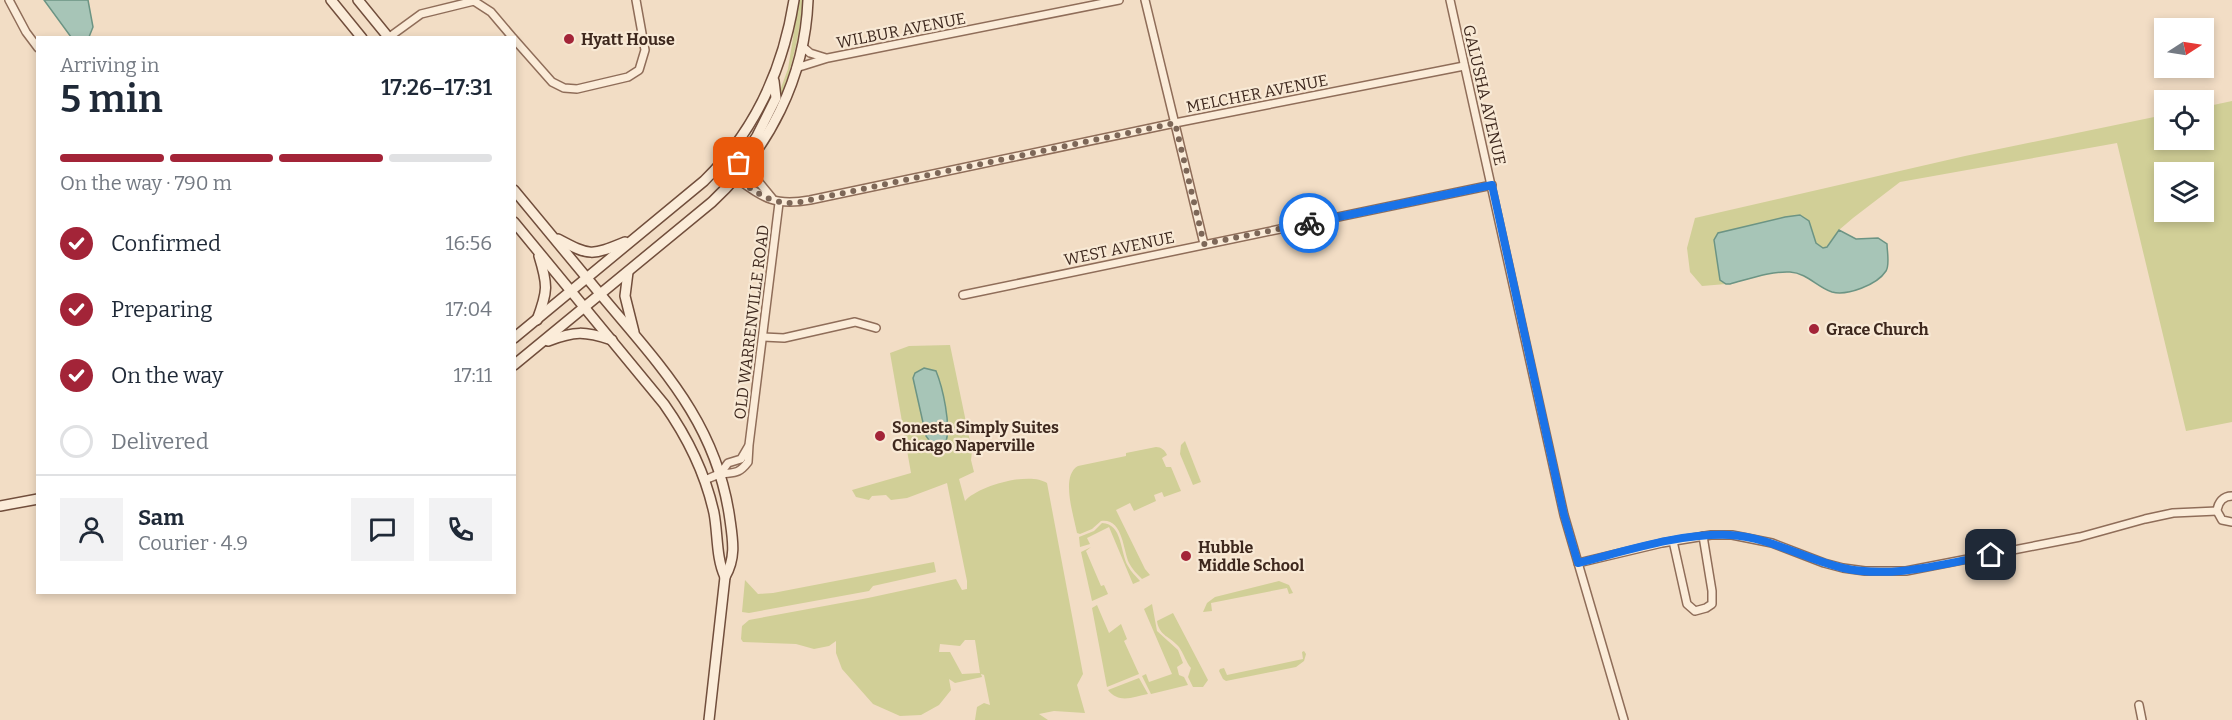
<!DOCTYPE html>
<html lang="en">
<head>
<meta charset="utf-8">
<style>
  body { margin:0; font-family:Bitter,serif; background:#f2f2f3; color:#1f2937; height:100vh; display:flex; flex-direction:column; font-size:22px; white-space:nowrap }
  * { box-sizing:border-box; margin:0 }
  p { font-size:20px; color:#747a83 }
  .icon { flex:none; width:33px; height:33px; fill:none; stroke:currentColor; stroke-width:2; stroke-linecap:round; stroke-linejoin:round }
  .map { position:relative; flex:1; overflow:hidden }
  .sheet { position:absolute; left:36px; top:36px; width:480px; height:558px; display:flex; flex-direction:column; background:#fff; border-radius:0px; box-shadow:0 3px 9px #0003 }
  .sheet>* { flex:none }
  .needle { width:39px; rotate:78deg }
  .fabs { position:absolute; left:2154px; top:18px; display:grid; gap:12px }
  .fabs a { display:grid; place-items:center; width:60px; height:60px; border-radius:0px; background:#fff; box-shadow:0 3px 9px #0003; font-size:30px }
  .pin { position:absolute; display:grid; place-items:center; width:51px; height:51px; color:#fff; margin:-26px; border-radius:12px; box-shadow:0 3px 9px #0006 }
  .courier { position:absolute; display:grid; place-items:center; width:60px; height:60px; margin:-30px; border:4px solid #1a73e8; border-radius:50%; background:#fff; color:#222; box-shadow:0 2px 8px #0007 }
  .overview em { font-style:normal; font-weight:600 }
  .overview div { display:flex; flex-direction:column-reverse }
  .overview { display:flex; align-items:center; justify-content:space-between; height:102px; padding:0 24px }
  h1 { font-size:39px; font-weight:600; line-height:45px }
  .bar { display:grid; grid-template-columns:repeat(4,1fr); gap:9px 6px; align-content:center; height:72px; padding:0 24px }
  .bar i { height:8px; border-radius:4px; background:#e0e1e3 }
  .bar .selected { background:#a32438 }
  .bar p { grid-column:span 4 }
  .line { display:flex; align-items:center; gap:15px; padding:0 24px; border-top:2px solid #e0e1e3 }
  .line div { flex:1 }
  .round { display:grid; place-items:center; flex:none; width:63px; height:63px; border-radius:0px; background:#f2f2f3 }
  ol { padding:0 24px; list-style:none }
  li { display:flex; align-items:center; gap:18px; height:66px }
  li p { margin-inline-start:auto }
  li .icon { padding:6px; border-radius:50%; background:#a32438; color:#fff; stroke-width:4 }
  li:last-child { color:#747a83 }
  li i { width:33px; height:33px; border:3px solid #e0e1e3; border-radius:50% }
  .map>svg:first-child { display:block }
  .green { fill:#d1cf97; fill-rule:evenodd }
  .water { fill:#a7c5b7; stroke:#6c9484; stroke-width:1.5 }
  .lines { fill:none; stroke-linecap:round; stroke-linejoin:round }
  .minor-casing { stroke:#8f6d59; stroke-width:10 }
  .secondary-casing { stroke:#714e3c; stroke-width:12 }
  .minor { stroke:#fbecd9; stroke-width:7 }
  .secondary { stroke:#fbecd9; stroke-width:9 }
  .done { stroke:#7d6758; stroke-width:6; stroke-dasharray:0 10.8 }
  .route { stroke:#1a73e8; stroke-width:8 }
  .poi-dot { fill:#a32438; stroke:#f8e9d5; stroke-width:2 }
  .labels { text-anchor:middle; stroke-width:4.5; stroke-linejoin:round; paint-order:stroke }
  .street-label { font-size:16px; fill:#3e281e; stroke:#f8e9d5 }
  .poi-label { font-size:16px; font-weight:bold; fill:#3e281e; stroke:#f8e9d5; text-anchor:start }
</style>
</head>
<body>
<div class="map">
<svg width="2232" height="720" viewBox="0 0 2232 720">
  <rect width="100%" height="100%" fill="#f2ddc5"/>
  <g class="green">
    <path d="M799,0H803C798,48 787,90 764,133L788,69Z"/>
    <path d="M2232,101V422L2186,431L2117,143L1900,182L1853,218L1839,230L1826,247L1823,248L1816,243L1809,222L1720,280L1726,284L1702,286L1690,272L1687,248L1695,218L1965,156L2164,115V140H2204V107ZM2164,172H2204V212H2164Z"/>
    <path d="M950,345L972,451L971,460L974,472L959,479L965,501C978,486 1030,471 1047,483L1083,674L1077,685L1085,713L1054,711L1039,714L1048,720H975L977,707L984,703L990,705L984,675L981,674L982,677L955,683L949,679L951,690L939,705L921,715L900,716L873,704L842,669L836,653V641L829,646L814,649L796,644L743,642L741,639L742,626L749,620L868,598L956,579L962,590L967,589V581L947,483L907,498L891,500L886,495L872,496L869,500L856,497L852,490L911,473L890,353L909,346ZM913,378L940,381L947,429L926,436ZM965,640H975L980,673L962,674L950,652H939L940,644L960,646Z"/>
    <polygon points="1185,441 1201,482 1193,485 1180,454 1181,445"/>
    <path d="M1156,447C1161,447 1165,450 1167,455L1162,458L1166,467H1171L1181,491L1164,497L1162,492L1154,495L1156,501L1134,511L1130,503L1116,510L1145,569L1150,575L1142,579C1137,574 1132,569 1129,563C1123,550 1123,518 1101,521L1092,529L1080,534L1077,533C1074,516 1060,476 1078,466L1126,456V453Z"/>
    <path d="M1102,523C1123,524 1120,553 1128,566C1131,572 1136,576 1140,581L1133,584L1109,527L1087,538L1090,544L1080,547L1079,537L1094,531Z"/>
    <polygon points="1091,547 1086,551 1101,586 1104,585 1108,594 1092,601 1081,552"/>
    <polygon points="934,562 936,572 873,586 869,591 749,613 742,612 745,580 758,594 773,593"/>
    <polygon points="1279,581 1289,585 1293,593 1289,594 1287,588 1211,603 1212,611 1203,612 1207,603 1215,597"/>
    <polygon points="1152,604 1157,631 1178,650 1183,663 1177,667 1179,675 1184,677 1188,685 1151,694 1142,676 1146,674 1149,682 1172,674 1144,609"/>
    <polygon points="1097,605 1109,633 1121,624 1127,639 1124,641 1139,674 1107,687 1092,608"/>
    <path d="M1173,613L1208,680L1203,687H1193L1188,677L1191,668C1186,662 1184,654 1179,647C1171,637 1159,636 1157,621Z"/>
    <polygon points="1304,651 1306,654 1304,661 1296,667 1226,681 1223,679 1219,671 1220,669 1224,668 1227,675 1303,659 1302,652"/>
    <path d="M1139,678L1148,694C1133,697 1119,704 1108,690Z"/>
  </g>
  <g class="water">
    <polygon points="44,0 88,0 93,27 89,37 71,37"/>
    <path d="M1800,215L1809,221L1816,243L1823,248L1827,247L1839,230L1856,239L1878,238L1887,244C1887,251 1890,265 1886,271C1877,285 1847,296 1832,292C1817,287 1807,273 1790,272C1771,271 1749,279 1730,284H1726L1720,280L1714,240L1718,233L1785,217Z"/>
    <path d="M924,368L936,371C943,388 951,425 946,442L935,448L926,436L913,378L915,373Z"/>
  </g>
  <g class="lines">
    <defs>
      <g id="minor">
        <polyline points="9,0 26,32 38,48"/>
        <polyline points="1145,0 1204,244"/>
        <polyline points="1450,0 1564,515 1624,720"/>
        <polyline points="388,38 421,14 474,1 491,12 513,38"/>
        <polyline points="514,39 552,82 564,88 577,89 628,77 639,70 645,50 636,0"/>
        <polyline points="802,46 810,53 826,58"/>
        <polyline points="796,68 828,58 1119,0"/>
        <polyline points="750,161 758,181 772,198"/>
        <path d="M737,179C765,199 775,206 810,200L1175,123L1464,66"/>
        <polyline points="963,295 1492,185"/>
        <polyline points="763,337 784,338 855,322 876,328"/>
        <polyline points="720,474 728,463 741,459 748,447"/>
        <path d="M705,480C710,478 716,475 720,474C734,472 738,475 748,462L749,445L779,203"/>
        <path d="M2232,496C2223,496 2218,502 2217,511L2222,520L2232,522"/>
        <polyline points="1673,541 1687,604 1695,611 1706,608 1712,604 1712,591 1703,536"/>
        <polyline points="1578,563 1662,543 1711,535 1732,535 1772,543 1824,563 1843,568 1865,571 1906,571 2080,537 2145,519 2173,513 2217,511"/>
        <polyline points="2139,705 2142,720"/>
      </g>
      <g id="secondary">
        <polyline points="331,0 362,38"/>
        <polyline points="358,0 389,38"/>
        <polyline points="737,177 739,163 757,136 776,98 774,81"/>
        <path d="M514,190C543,225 572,260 601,295C661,367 717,423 730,520C733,541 736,558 725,577L709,720"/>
        <path d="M514,222L664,404C688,438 705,472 714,513C718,534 716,558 725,577"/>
        <path d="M558,239C590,256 591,256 625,242"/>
        <polyline points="628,272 625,296 634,332"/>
        <path d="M537,320C548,291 548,285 539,256"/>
        <path d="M514,338L704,181C755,131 783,70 794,0"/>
        <path d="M548,341C575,331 584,331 612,340"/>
        <path d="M514,365L712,202C769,149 805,78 808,0"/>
        <polyline points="0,506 38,499"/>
      </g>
    </defs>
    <use href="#minor" class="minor-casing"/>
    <use href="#secondary" class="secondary-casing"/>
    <use href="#minor" class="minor"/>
    <use href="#secondary" class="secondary"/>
  </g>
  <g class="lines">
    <path class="done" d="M739,163L736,178C757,193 770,204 796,203L1175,123L1204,244L1309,223"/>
    <path class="route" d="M1309,223L1492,185L1564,515L1578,563C1626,551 1679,533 1730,535C1770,537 1804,559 1843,568C1892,579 1942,564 1991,555"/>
  </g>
  <g class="poi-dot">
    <circle cx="569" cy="39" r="6"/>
    <circle cx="1814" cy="329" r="6"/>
    <circle cx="880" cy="436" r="6"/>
    <circle cx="1186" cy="556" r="6"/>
  </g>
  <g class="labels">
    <g class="street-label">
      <text transform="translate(901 30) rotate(-11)" y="6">WILBUR AVENUE</text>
      <text transform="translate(1257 93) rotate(-11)" y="6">MELCHER AVENUE</text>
      <text transform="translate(1485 95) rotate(77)" y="6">GALUSHA AVENUE</text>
      <text transform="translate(1119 248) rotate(-12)" y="6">WEST AVENUE</text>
      <text transform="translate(751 322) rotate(-83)" y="6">OLD WARRENVILLE ROAD</text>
    </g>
    <g class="poi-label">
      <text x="581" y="45">Hyatt House</text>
      <text x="1826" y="335">Grace Church</text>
      <text x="892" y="433">Sonesta Simply Suites<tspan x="892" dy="18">Chicago Naperville</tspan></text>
      <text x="1198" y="553">Hubble<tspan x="1198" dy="18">Middle School</tspan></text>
    </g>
  </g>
</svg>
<div class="fabs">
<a><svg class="needle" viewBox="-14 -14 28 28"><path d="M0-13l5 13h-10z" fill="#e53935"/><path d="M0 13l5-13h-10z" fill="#747a83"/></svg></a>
<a><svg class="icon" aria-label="locate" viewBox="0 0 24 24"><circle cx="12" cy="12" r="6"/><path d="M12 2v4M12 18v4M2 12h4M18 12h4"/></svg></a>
<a><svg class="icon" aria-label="layers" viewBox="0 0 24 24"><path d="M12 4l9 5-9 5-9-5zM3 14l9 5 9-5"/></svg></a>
</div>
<div class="pin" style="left:739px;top:163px;background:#ea580c"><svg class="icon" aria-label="bag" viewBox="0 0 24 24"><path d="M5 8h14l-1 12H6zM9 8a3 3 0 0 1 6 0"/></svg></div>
<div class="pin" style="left:1991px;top:555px;background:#1f2937"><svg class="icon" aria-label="home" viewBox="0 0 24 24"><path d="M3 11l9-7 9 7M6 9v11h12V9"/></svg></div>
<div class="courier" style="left:1309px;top:223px"><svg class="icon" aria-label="bike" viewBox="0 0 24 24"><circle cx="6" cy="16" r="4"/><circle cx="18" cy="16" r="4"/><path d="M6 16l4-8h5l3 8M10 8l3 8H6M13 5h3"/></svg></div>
<section class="sheet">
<div class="overview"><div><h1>5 min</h1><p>Arriving in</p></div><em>17:26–17:31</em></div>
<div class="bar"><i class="selected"></i><i class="selected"></i><i class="selected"></i><i></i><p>On the way · 790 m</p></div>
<ol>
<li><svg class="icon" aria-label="check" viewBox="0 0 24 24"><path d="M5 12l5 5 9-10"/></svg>Confirmed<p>16:56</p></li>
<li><svg class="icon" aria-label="check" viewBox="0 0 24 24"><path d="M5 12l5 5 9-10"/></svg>Preparing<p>17:04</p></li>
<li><svg class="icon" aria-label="check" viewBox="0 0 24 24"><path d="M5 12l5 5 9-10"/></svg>On the way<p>17:11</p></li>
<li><i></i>Delivered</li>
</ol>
<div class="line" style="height:108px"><a class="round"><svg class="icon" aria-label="person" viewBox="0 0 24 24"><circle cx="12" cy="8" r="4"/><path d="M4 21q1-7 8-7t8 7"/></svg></a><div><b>Sam</b><p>Courier · 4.9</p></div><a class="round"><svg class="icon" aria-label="chat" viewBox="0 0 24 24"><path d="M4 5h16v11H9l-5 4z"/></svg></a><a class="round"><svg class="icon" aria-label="phone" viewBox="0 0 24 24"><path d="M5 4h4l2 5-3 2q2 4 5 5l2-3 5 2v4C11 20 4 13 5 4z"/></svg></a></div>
</section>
</div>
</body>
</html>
